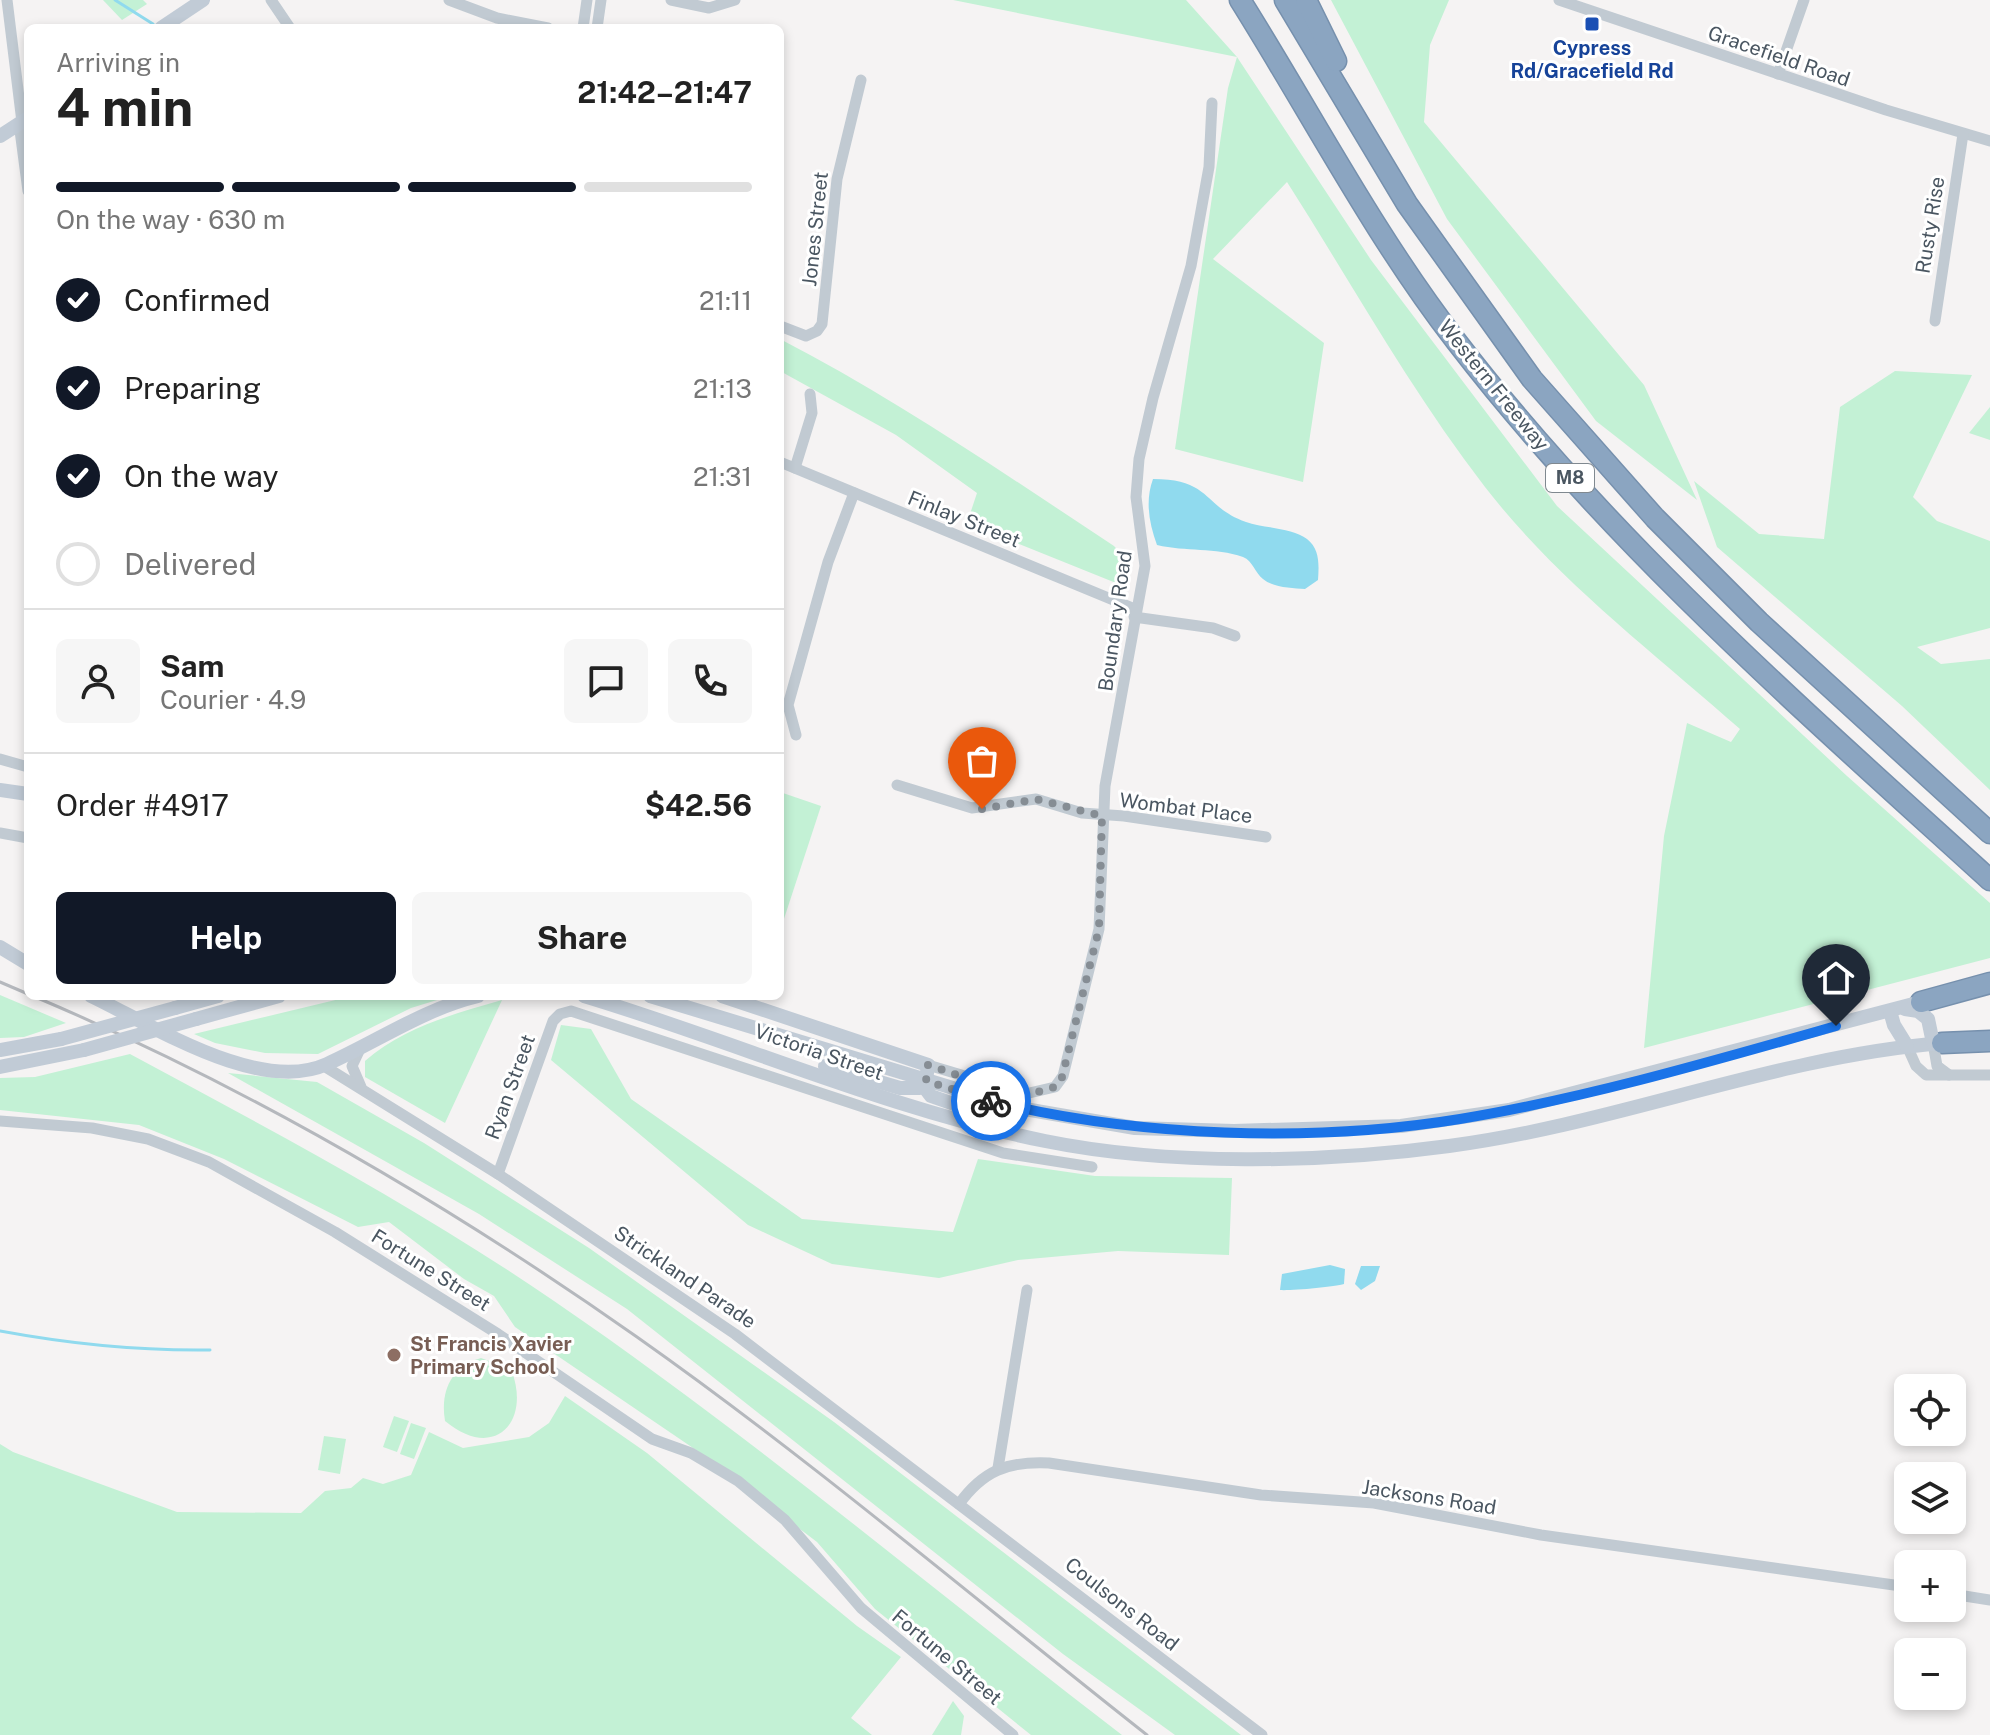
<!DOCTYPE html>
<html lang="en">
<head>
<meta charset="utf-8">
<style>
  body { margin:0; font-family:"Public Sans",sans-serif; background:#f6f6f6; color:#222; height:100vh; display:flex; flex-direction:column; font-size:30px; white-space:nowrap }
  * { box-sizing:border-box; margin:0 }
  p { font-size:26px; color:#767676 }
  .icon { flex:none; width:44px; height:44px; fill:none; stroke:currentColor; stroke-width:2; stroke-linecap:round; stroke-linejoin:round }
  .map { position:relative; flex:1; overflow:hidden }
  .details { position:absolute; left:24px; top:24px; width:760px; height:976px; display:flex; flex-direction:column; background:#fff; border-radius:12px; box-shadow:0 4px 12px #0003 }
  .details>* { flex:none }
  .buttons { position:absolute; left:1894px; top:1374px; display:grid; gap:16px }
  .buttons a { display:grid; place-items:center; width:72px; height:72px; border-radius:12px; background:#fff; box-shadow:0 4px 12px #0003; font-size:40px }
  .pin { position:absolute; display:grid; place-items:center; width:68px; height:68px; color:#fff; margin:-82px -34px; border-radius:50% 50% 50% 0; rotate:-45deg; box-shadow:0 0 8px #0007 }
  .pin .icon { rotate:45deg }
  .courier { position:absolute; display:grid; place-items:center; width:80px; height:80px; margin:-40px; border:6px solid #1a73e8; border-radius:50%; background:#fff; color:#222; box-shadow:0 2px 10px #0007 }
  .head em { font-style:normal; font-weight:700 }
  .head div { display:flex; flex-direction:column-reverse }
  .head { display:flex; align-items:center; justify-content:space-between; height:136px; padding:0 32px }
  h1 { font-size:52px; font-weight:700; line-height:60px }
  .bar { display:grid; grid-template-columns:repeat(4,1fr); gap:12px 8px; align-content:center; height:96px; padding:0 32px }
  .bar i { height:10px; border-radius:6px; background:#e0e0e0 }
  .bar .current { background:#111827 }
  .bar p { grid-column:span 4 }
  .line { display:flex; align-items:center; gap:20px; padding:0 32px; border-top:2px solid #e0e0e0 }
  .line div { flex:1 }
  .round { display:grid; place-items:center; flex:none; width:84px; height:84px; border-radius:12px; background:#f6f6f6 }
  ol { padding:0 32px; list-style:none }
  li { display:flex; align-items:center; gap:24px; height:88px }
  li p { margin-inline-start:auto }
  li .icon { padding:8px; border-radius:50%; background:#111827; color:#fff; stroke-width:4 }
  li:last-child { color:#767676 }
  li i { width:44px; height:44px; border:4px solid #e0e0e0; border-radius:50% }
  .primary-button { display:flex; gap:16px; margin-top:auto; padding:16px 32px }
  .primary-button a { flex:1; height:92px; border-radius:12px; background:#111827; color:#fff; font-size:32px; font-weight:700; line-height:92px; text-align:center }
  .primary-button a+a { background:#f6f6f6; color:#222 }
  .map>svg:first-child { display:block }
  .green { fill:#c3f1d5 }
  .water { fill:#90daee }
  .lines { fill:none; stroke-linecap:round; stroke-linejoin:round }
  .stream { stroke:#90daee; stroke-width:3 }
  .highway-casing { stroke:#7690ad; stroke-width:23 }
  .street { stroke:#c1cad2; stroke-width:11 }
  .secondary { stroke:#c1cbd6; stroke-width:14 }
  .highway { stroke:#8ba5c1; stroke-width:20 }
  .rail { stroke:#b5b8bd; stroke-width:3 }
  .secondary-bridge { stroke:#c1cbd6; stroke-width:14 }
  .done { stroke:#868d94; stroke-width:8; stroke-dasharray:0 14.4 }
  .route { stroke:#1a73e8; stroke-width:10 }
  .transit-dot { fill:#1a4fb4; stroke:#fff; stroke-width:3 }
  .education-dot { fill:#8d6e63; stroke:#fff; stroke-width:3 }
  .labels { text-anchor:middle; stroke-width:6; stroke-linejoin:round; paint-order:stroke }
  .shield { fill:#fff; stroke:#808990; stroke-width:2 }
  .shield-label { font-size:18px; font-weight:bold; fill:#4a5661 }
  .transit-label { font-size:20px; font-weight:bold; fill:#164399; stroke:#fff }
  .street-label { font-size:20px; fill:#4a5661; stroke:#fff }
  .education-label { font-size:20px; font-weight:bold; fill:#785e54; stroke:#fff; text-anchor:start }
</style>
</head>
<body>
<div class="map">
<svg width="1990" height="1735" viewBox="0 0 1990 1735">
  <rect width="100%" height="100%" fill="#f5f3f3"/>
  <g class="green">
    <polygon points="103,0 143,0 147,4 122,20"/>
    <path d="M953,0H1186L1237,57L1371,260L1557,506L1847,776L1990,903V958L1644,1048L1664,836L1687,723L1731,742L1740,729C1653,652 1557,580 1485,487C1411,391 1352,284 1287,182L1213,259L1324,343L1303,482L1175,449L1228,88L1237,57Z"/>
    <polygon points="1331,0 1449,0 1430,45 1424,122 1644,385 1697,500 1596,421 1447,219"/>
    <path d="M780,339C896,399 1005,474 1114,546L1130,563L1116,583L967,523L977,493L896,435L780,371Z"/>
    <polygon points="1895,371 1972,375 1913,497 1937,521 1990,541 1990,628 1917,647 1941,664 1990,659 1990,790 1902,706 1717,547 1694,481 1759,534 1824,539 1840,407"/>
    <polygon points="1990,407 1990,440 1969,433"/>
    <polygon points="780,792 821,806 780,931"/>
    <polygon points="0,995 66,1023 24,1037 0,1038"/>
    <polygon points="352,996 450,996 411,1008 318,1054 265,1053 215,1043 194,1034"/>
    <path d="M502,1000L445,1123L365,1077V1061C404,1027 454,1014 502,1000Z"/>
    <polygon points="561,1025 591,1029 631,1099 802,1219 953,1232 978,1159 1095,1176 1232,1178 1229,1255 1118,1251 1018,1260 939,1278 832,1264 748,1225 551,1060"/>
    <path d="M130,1054C275,1132 417,1207 554,1301C750,1435 933,1590 1122,1735H1031L875,1609L817,1542L696,1450L515,1327L494,1296L464,1279L389,1222L358,1227L224,1159L139,1125L0,1110V1078L35,1077Z"/>
    <polygon points="228,1073 317,1082 424,1143 589,1248 834,1422 1241,1735 1175,1735 1063,1654 627,1309 479,1214"/>
    <path d="M481,1358L511,1369C532,1422 494,1462 445,1421C440,1391 451,1367 481,1358Z"/>
    <polygon points="565,1396 647,1453 857,1626 901,1657 851,1718 872,1735 0,1735 0,1444 13,1452 177,1512 301,1513 325,1491 351,1488 363,1478 383,1484 411,1475 429,1432 463,1448 529,1437 549,1423"/>
    <polygon points="394,1416 409,1421 397,1452 383,1447"/>
    <polygon points="411,1423 426,1428 414,1459 400,1454"/>
    <polygon points="324,1436 346,1439 340,1474 318,1470"/>
    <polygon points="953,1701 964,1716 961,1735 932,1735"/>
  </g>
  <g class="water">
    <path d="M1153,479C1212,479 1203,507 1246,522C1263,528 1293,528 1307,539C1320,549 1319,565 1318,580L1305,589C1292,588 1274,588 1263,579C1255,573 1253,561 1243,557C1215,547 1186,552 1157,545C1149,523 1145,501 1153,479Z"/>
    <path d="M1330,1265L1345,1269L1344,1284C1335,1287 1288,1291 1280,1290L1282,1274Z"/>
    <polygon points="1361,1266 1380,1266 1375,1281 1361,1290 1355,1284"/>
  </g>
  <g class="lines">
    <g class="stream">
      <polyline points="115,0 153,24"/>
      <path d="M0,1331C70,1344 138,1351 210,1350"/>
    </g>
    <defs>
      <g id="highway">
        <path d="M1240,0C1311,113 1374,235 1456,341C1611,543 1803,710 1990,880"/>
        <polyline points="1285,0 1407,204 1532,379 1655,518 1759,622 1990,833"/>
        <polyline points="1306,0 1336,61"/>
        <polyline points="1921,1002 1990,983"/>
        <polyline points="1942,1043 1990,1041"/>
      </g>
    </defs>
    <use href="#highway" class="highway-casing"/>
    <g class="street">
      <polyline points="7,0 22,122"/>
      <polyline points="271,0 290,28"/>
      <polyline points="449,0 497,18 548,28"/>
      <polyline points="671,0 709,8 735,0"/>
      <polyline points="1559,0 1886,110 1990,141"/>
      <polyline points="583,28 587,0"/>
      <polyline points="597,28 601,0"/>
      <polyline points="1778,74 1804,0"/>
      <polyline points="19,123 28,191"/>
      <polyline points="1935,321 1963,134"/>
      <polyline points="780,326 806,336 817,331 822,324 837,179 861,80"/>
      <polyline points="780,462 1135,609"/>
      <polyline points="795,468 812,413 810,394"/>
      <polyline points="1134,617 1213,628 1235,636"/>
      <polyline points="796,735 788,705 828,562 854,493"/>
      <polyline points="0,759 28,767"/>
      <polyline points="897,785 972,808 1036,799 1082,813 1124,816 1266,837"/>
      <polyline points="0,833 28,838"/>
      <polyline points="1933,1043 1937,1066 1949,1075"/>
      <polyline points="1907,1046 1916,1066 1926,1075 1990,1075"/>
      <polyline points="360,1049 352,1066 361,1087"/>
      <polyline points="928,1065 1025,1094 1055,1087 1063,1076 1099,929 1105,786 1145,566 1136,497 1139,459 1153,398 1191,266 1209,167 1212,103"/>
      <polyline points="324,1066 498,1174 735,1334 1262,1735"/>
      <polyline points="0,1121 92,1128 148,1139 209,1162 335,1232 498,1334 652,1439 691,1453 738,1481 785,1520 861,1608 1013,1735"/>
      <polyline points="498,1174 553,1021 560,1014 571,1011 1003,1153 1092,1167"/>
      <polyline points="998,1468 1027,1290"/>
      <path d="M959,1504C983,1471 1007,1461 1049,1463L1261,1495L1374,1503L1541,1535L1908,1587"/>
      <polyline points="1952,1594 1990,1600"/>
    </g>
    <g class="secondary">
      <polyline points="161,28 203,0"/>
      <polyline points="0,136 28,118"/>
      <polyline points="0,790 28,794"/>
      <polyline points="0,947 28,964"/>
      <path d="M91,996C152,1025 259,1095 327,1064C378,1041 424,1009 478,996"/>
      <path d="M584,996C737,1042 887,1109 1045,1141C1168,1166 1324,1163 1449,1146C1616,1124 1774,1057 1942,1043"/>
      <polyline points="650,996 1019,1108 1135,1128 1234,1131 1401,1126 1509,1110 1921,1002"/>
      <polyline points="722,996 928,1065 925,1088 931,1096 1008,1123"/>
      <polyline points="175,1008 218,996"/>
      <polyline points="1905,1009 1918,1011 1928,1019 1933,1043"/>
      <polyline points="1890,1011 1894,1025 1907,1046"/>
      <polyline points="196,1019 279,996"/>
      <polyline points="0,1050 61,1039"/>
      <polyline points="825,1066 900,1088 920,1088 926,1081"/>
      <polyline points="0,1067 84,1050"/>
    </g>
    <use href="#highway" class="highway"/>
    <g class="rail">
      <polyline points="0,982 28,994"/>
      <path d="M33,996C246,1086 448,1204 637,1337C813,1461 978,1602 1147,1735"/>
    </g>
    <g class="secondary-bridge">
      <polyline points="61,1039 175,1008"/>
      <polyline points="84,1050 196,1019"/>
    </g>
  </g>
  <g class="lines">
    <path class="done" d="M982,809L1036,799L1102,816L1099,929L1061,1081C1037,1110 959,1074 928,1065L926,1081L991,1101"/>
    <path class="route" d="M991,1101C1136,1137 1313,1143 1460,1119C1586,1098 1713,1061 1836,1026"/>
  </g>
  <rect class="transit-dot" x="1584" y="16" width="16" height="16" rx="4"/>
  <circle class="education-dot" cx="394" cy="1355" r="8"/>
  <g class="labels">
    <rect class="shield" x="1546" y="464" width="48" height="28" rx="6"/>
    <g class="shield-label">
      <text x="1570" y="484">M8</text>
    </g>
    <g class="transit-label">
      <text x="1592" y="55">Cypress<tspan x="1592" dy="23">Rd/Gracefield Rd</tspan></text>
    </g>
    <g class="street-label">
      <text transform="translate(1779 56) rotate(19)" y="7">Gracefield Road</text>
      <text transform="translate(1930 225) rotate(-81)" y="7">Rusty Rise</text>
      <text transform="translate(815 229) rotate(-84)" y="7">Jones Street</text>
      <text transform="translate(1494 385) rotate(51)" y="7">Western Freeway</text>
      <text transform="translate(964 519) rotate(22)" y="7">Finlay Street</text>
      <text transform="translate(1115 621) rotate(-82)" y="7">Boundary Road</text>
      <text transform="translate(1186 808) rotate(7)" y="7">Wombat Place</text>
      <text transform="translate(819 1052) rotate(19)" y="7">Victoria Street</text>
      <text transform="translate(510 1087) rotate(-70)" y="7">Ryan Street</text>
      <text transform="translate(431 1270) rotate(32)" y="7">Fortune Street</text>
      <text transform="translate(685 1277) rotate(34)" y="7">Strickland Parade</text>
      <text transform="translate(1429 1497) rotate(9)" y="7">Jacksons Road</text>
      <text transform="translate(1122 1604) rotate(38)" y="7">Coulsons Road</text>
      <text transform="translate(947 1657) rotate(40)" y="7">Fortune Street</text>
    </g>
    <g class="education-label">
      <text x="410" y="1351">St Francis Xavier<tspan x="410" dy="23">Primary School</tspan></text>
    </g>
  </g>
</svg>
<div class="buttons">
<a><svg class="icon" aria-label="locate" viewBox="0 0 24 24"><circle cx="12" cy="12" r="6"/><path d="M12 2v4M12 18v4M2 12h4M18 12h4"/></svg></a>
<a><svg class="icon" aria-label="layers" viewBox="0 0 24 24"><path d="M12 4l9 5-9 5-9-5zM3 14l9 5 9-5"/></svg></a>
<a>+</a>
<a>−</a>
</div>
<div class="pin" style="left:982px;top:809px;background:#ea580c"><svg class="icon" aria-label="bag" viewBox="0 0 24 24"><path d="M5 8h14l-1 12H6zM9 8a3 3 0 0 1 6 0"/></svg></div>
<div class="pin" style="left:1836px;top:1026px;background:#1f2937"><svg class="icon" aria-label="home" viewBox="0 0 24 24"><path d="M3 11l9-7 9 7M6 9v11h12V9"/></svg></div>
<div class="courier" style="left:991px;top:1101px"><svg class="icon" aria-label="bike" viewBox="0 0 24 24"><circle cx="6" cy="16" r="4"/><circle cx="18" cy="16" r="4"/><path d="M6 16l4-8h5l3 8M10 8l3 8H6M13 5h3"/></svg></div>
<section class="details">
<div class="head"><div><h1>4 min</h1><p>Arriving in</p></div><em>21:42–21:47</em></div>
<div class="bar"><i class="current"></i><i class="current"></i><i class="current"></i><i></i><p>On the way · 630 m</p></div>
<ol>
<li><svg class="icon" aria-label="check" viewBox="0 0 24 24"><path d="M5 12l5 5 9-10"/></svg>Confirmed<p>21:11</p></li>
<li><svg class="icon" aria-label="check" viewBox="0 0 24 24"><path d="M5 12l5 5 9-10"/></svg>Preparing<p>21:13</p></li>
<li><svg class="icon" aria-label="check" viewBox="0 0 24 24"><path d="M5 12l5 5 9-10"/></svg>On the way<p>21:31</p></li>
<li><i></i>Delivered</li>
</ol>
<div class="line" style="height:144px"><a class="round"><svg class="icon" aria-label="person" viewBox="0 0 24 24"><circle cx="12" cy="8" r="4"/><path d="M4 21q1-7 8-7t8 7"/></svg></a><div><b>Sam</b><p>Courier · 4.9</p></div><a class="round"><svg class="icon" aria-label="chat" viewBox="0 0 24 24"><path d="M4 5h16v11H9l-5 4z"/></svg></a><a class="round"><svg class="icon" aria-label="phone" viewBox="0 0 24 24"><path d="M5 4h4l2 5-3 2q2 4 5 5l2-3 5 2v4C11 20 4 13 5 4z"/></svg></a></div>
<div class="line" style="height:104px"><div>Order #4917</div><b>$42.56</b></div>
<div class="primary-button"><a>Help</a><a>Share</a></div>
</section>
</div>
</body>
</html>
